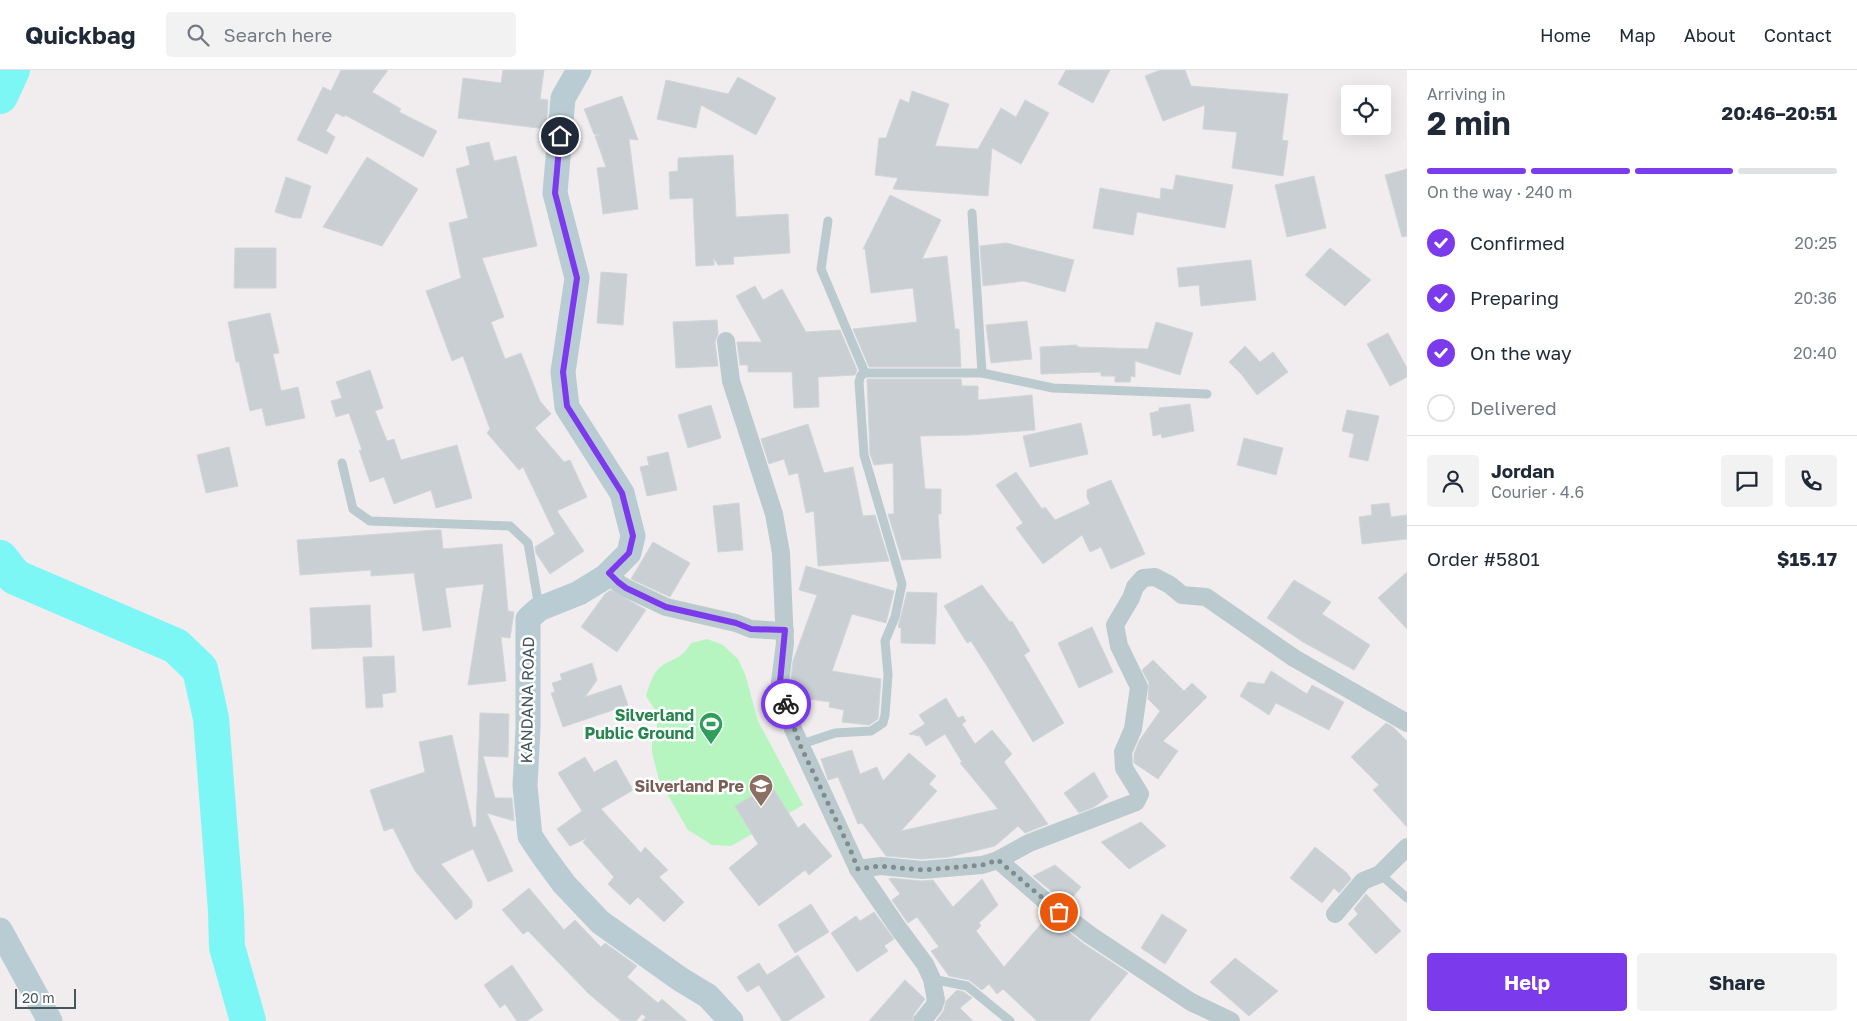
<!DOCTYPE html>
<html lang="en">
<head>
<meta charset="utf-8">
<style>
  body { margin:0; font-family:"Golos Text",sans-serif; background:#f2f2f3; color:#1f2937; height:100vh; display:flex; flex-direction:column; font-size:19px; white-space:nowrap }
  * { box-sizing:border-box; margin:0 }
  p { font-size:16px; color:#747a83 }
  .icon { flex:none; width:28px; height:28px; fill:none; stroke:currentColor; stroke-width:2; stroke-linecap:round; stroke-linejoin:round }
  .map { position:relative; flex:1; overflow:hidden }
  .sheet { display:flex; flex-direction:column; background:#fff; width:450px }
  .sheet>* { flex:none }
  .fabs { position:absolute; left:1341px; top:15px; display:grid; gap:10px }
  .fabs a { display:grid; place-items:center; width:50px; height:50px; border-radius:5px; background:#fff; box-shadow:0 5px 20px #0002; font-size:25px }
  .scale { position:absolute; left:15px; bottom:12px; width:61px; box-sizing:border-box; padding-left:5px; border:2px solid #44575d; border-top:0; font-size:14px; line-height:18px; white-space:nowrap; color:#44575d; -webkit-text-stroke:4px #fff; paint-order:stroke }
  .pin { position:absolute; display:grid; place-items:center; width:42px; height:42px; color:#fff; margin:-21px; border:2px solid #fff; border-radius:50%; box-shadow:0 1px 5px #0007 }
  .courier { position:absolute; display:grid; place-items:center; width:50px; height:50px; margin:-25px; border:4px solid #7c3aed; border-radius:50%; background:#fff; color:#222; box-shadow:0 1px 6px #0007 }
  .head em { font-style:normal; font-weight:700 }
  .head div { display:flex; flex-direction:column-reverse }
  .head { display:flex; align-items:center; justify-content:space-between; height:85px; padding:0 20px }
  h1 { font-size:32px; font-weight:700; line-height:38px }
  .bar { display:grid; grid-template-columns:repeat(4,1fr); gap:8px 5px; align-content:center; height:60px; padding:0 20px }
  .bar i { height:6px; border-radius:4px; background:#e0e1e3 }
  .bar .selected { background:#7c3aed }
  .bar p { grid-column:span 4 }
  .line { display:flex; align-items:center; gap:12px; padding:0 20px; border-top:1px solid #e0e1e3 }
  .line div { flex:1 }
  .round { display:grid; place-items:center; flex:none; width:52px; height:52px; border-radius:5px; background:#f2f2f3 }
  ol { padding:0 20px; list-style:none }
  li { display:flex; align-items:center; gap:15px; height:55px }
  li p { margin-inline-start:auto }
  li .icon { padding:5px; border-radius:50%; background:#7c3aed; color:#fff; stroke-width:4 }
  li:last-child { color:#747a83 }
  li i { width:28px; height:28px; border:2px solid #e0e1e3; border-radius:50% }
  .button { display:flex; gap:10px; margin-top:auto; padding:10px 20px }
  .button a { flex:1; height:58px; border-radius:5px; background:#7c3aed; color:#fff; font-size:20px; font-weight:700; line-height:58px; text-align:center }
  .button a+a { background:#f2f2f3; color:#1f2937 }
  header { display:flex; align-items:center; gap:30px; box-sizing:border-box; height:70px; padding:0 25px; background:#fff; border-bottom:1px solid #e0e1e3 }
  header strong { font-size:24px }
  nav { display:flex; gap:28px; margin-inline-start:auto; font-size:18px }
  .search { width:350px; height:45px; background:#f2f2f3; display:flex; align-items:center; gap:12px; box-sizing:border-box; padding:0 18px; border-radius:5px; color:#747a83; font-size:19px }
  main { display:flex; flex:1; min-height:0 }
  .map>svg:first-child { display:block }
  .green { fill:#b6f4c0 }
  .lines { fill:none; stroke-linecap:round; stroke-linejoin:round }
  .river { stroke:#7df7f5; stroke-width:36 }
  .building { fill:#c9cfd3; stroke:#d1d6da }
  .lane { stroke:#bacacf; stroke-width:9 }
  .street { stroke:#bacacf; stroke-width:18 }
  .secondary { stroke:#b9ccd4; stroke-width:25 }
  .done { stroke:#818c90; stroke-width:5; stroke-dasharray:0 9 }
  .route { stroke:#7c3aed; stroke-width:6 }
  .labels { text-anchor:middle; stroke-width:5; stroke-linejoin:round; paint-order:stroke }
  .street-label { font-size:16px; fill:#44575d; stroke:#fff }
  .leisure-label { font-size:16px; font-weight:bold; fill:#27864d; stroke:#fff; text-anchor:end }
  .education-label { font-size:16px; font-weight:bold; fill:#785e54; stroke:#fff; text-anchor:end }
</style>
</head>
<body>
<header>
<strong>Quickbag</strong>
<div class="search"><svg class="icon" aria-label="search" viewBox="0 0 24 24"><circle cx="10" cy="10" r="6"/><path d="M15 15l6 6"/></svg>Search here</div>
<nav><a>Home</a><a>Map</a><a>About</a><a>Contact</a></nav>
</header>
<main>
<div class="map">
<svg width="1407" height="951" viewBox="0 0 1407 951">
  <rect width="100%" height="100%" fill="#f1edee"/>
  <path class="green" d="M707,569L723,575L738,589L745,604L758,651L803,735L731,776L712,775L688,760L659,710L652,682V669L657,658L656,645L655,640L646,626C649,616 653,601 663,595C678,586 681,589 691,573Z"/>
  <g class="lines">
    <g class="river">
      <polyline points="0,26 12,0"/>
      <polyline points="0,488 15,507 176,576 200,599 211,648 226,841 227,877 248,951"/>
    </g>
  </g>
  <g class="building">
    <polygon points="341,0 388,0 372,22 401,39 399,42 437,61 423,87 345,45 344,47 336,43 326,61 335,67 327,84 297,70 323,17 331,21"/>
    <polygon points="503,0 544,0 540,29 548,30 546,59 458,48 463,8 501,13"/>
    <polygon points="1066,0 1110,0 1093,33 1058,14"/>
    <polygon points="1160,0 1185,0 1191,16 1288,24 1282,70 1288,71 1283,106 1232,98 1237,62 1203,59 1205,35 1163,51 1145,6"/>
    <polygon points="738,7 776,28 756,65 701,35 696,58 657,49 666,10 728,24"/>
    <polygon points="912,21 949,34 935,76 978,79 1001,38 1016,47 1025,30 1049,43 1021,94 992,78 988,126 893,119 898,108 875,105 879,68 886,68 900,29 909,33"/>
    <polygon points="622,26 638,70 629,69 638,139 603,144 597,98 606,97 595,66 600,65 594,64 584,39"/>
    <polygon points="489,72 494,91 516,86 537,176 482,188 504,247 491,252 505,289 521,283 540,331 551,344 535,358 564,392 570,390 587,427 557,441 584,481 550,504 536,483 535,477 555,464 523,397 519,400 487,363 490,359 463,286 452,291 426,221 461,208 449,153 468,148 456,99 470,95 466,77"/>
    <polygon points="733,85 736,147 788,144 790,183 733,187 734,194 718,195 714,188 714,195 696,196 693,128 670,129 669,102 678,101 678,88"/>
    <polygon points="367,87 418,119 382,176 323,157"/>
    <polygon points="1407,99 1407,166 1402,167 1385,105"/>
    <polygon points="1176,105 1233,115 1225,158 1137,142 1133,165 1093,158 1100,118 1160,129 1161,118 1173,120"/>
    <polygon points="1314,106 1326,158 1287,167 1275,115"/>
    <polygon points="286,107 311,116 301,148 294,148 275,142"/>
    <polygon points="890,125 941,150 922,189 947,186 955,259 959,259 961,297 869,297 853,259 917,252 913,218 871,223 865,179 863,179"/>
    <polygon points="1006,173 1074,190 1065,222 1024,211 983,216 980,176"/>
    <polygon points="235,178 276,178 276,218 234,218"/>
    <polygon points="1330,178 1371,210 1345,236 1305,205"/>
    <polygon points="1251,190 1256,230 1201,236 1199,215 1179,217 1177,198"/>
    <polygon points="601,202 627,204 623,255 597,253"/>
    <polygon points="755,216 763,230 782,219 806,262 840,260 857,300 855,305 818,307 819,337 794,338 792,302 748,302 748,295 740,295 737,272 762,272 736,226"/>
    <polygon points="270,243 279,283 273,284 281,321 298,317 305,348 266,356 262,338 250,341 239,292 236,292 228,252"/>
    <polygon points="717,250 718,264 715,272 718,296 676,298 673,252"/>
    <polygon points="1027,251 1032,289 991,293 986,255"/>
    <polygon points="1156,252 1193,263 1180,305 1135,291 1135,307 1131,306 1130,312 1115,312 1115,306 1101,306 1101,302 1041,304 1040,277 1077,275 1077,277 1148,279"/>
    <polygon points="1388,263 1407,298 1407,307 1390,316 1367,274"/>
    <polygon points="1245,276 1260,292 1273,282 1288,302 1257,325 1242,305 1229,292"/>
    <polygon points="370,300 383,338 375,341 387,371 394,369 401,390 457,375 472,428 436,438 431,420 394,434 384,407 370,412 359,380 362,380 349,343 336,347 331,331 342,328 336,312"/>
    <polygon points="867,309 961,309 962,316 978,316 978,330 1032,325 1035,360 970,365 920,366 925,419 941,419 941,444 938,444 941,488 902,490 888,444 894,444 893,393 874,395 870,384"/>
    <polygon points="1190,334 1194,361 1162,368 1161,364 1153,366 1150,343 1159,341 1159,338"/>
    <polygon points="711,335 721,368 688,378 678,345"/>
    <polygon points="1347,340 1379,346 1368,391 1349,387 1354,364 1342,361"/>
    <polygon points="1081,353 1088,384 1030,397 1023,366"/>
    <polygon points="808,354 824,403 853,397 863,446 875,445 889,491 818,496 814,441 806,443 798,403 789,405 784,389 769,394 761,369"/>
    <polygon points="1244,368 1283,378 1276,405 1237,395"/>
    <polygon points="229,377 238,416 206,423 197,385"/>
    <polygon points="668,382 677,420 647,426 640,397 649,395 647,387"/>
    <polygon points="1016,402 1042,439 1045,437 1055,450 1090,434 1087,427 1087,420 1111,410 1145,484 1111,499 1101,477 1090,482 1082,465 1043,494 1016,458 1023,453 996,415"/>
    <polygon points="739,433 743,480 718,482 713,436"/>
    <polygon points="1389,433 1391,447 1407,445 1407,469 1362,474 1359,447 1372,445 1371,435"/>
    <polygon points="436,460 441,460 443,479 502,474 508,541 514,542 510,568 501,567 506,611 468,615 484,514 445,518 451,557 423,561 414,503 371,506 371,500 300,505 297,470"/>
    <polygon points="653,472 690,493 670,527 631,509"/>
    <polygon points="806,496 894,521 886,553 852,544 832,601 881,609 878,649 869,655 842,652 844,640 829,637 830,632 795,627 793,619 794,610 791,609 793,591 817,525 799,520"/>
    <polygon points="1407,502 1407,559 1378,528"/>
    <polygon points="1294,510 1331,532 1322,544 1370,575 1354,600 1303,572 1267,548"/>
    <polygon points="982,515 1010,552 1012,551 1030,581 1024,585 1064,653 1033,672 992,604 971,571 967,573 944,536"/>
    <polygon points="611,520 646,540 617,582 581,557 605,524"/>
    <polygon points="907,522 937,523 935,574 901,573 901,558 898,557"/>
    <polygon points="370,535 372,577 312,579 310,538"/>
    <polygon points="1092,557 1113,602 1079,618 1058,573"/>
    <polygon points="394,586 396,622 382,624 383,637 366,638 363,587"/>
    <polygon points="1153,590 1184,621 1192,613 1207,627 1163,671 1178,681 1158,709 1134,693 1134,684 1139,671 1160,641 1148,629 1149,613 1142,600"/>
    <polygon points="592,593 597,610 585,627 621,615 628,635 563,657 551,623 555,622 552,613 562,610 560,604"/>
    <polygon points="1271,601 1307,624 1312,615 1344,632 1329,660 1276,633 1269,645 1240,626 1248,612 1264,614"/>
    <polygon points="946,628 958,648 963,646 966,651 962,654 975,674 992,660 1012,684 1004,692 1048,754 1025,763 1018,756 995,776 949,787 922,789 886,786 862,753 858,754 838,707 828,710 821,689 852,680 860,704 877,697 883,711 909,683 936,706 929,714 937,721 901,761 998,739 960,693 962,692 945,664 926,676 920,666 909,664 925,654 919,645"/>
    <polygon points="480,643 509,644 508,687 483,686 495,728 512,728 514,751 487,743 513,801 488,812 473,779 441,794 472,831 472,837 456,850 415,801 393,758 384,761 370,720 425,702 419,672 452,665 473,757 476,757"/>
    <polygon points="1386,653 1393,657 1407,671 1407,757 1373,720 1379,715 1351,687"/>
    <polygon points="585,687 594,702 616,690 633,720 601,739 641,783 645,777 668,800 659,807 684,832 664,852 638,827 630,835 608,814 614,807 583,772 587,768 570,776 557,759 582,741 558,703"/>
    <polygon points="1094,702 1108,727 1094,737 1079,743 1064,723"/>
    <polygon points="771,715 798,758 804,753 832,786 809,805 805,800 759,836 729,798 758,774 735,736"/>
    <polygon points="1141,752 1166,776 1129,799 1101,772"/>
    <polygon points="1315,777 1347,803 1351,809 1339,823 1334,818 1322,833 1290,808"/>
    <polygon points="1055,795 1081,817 1067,834 1033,806"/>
    <polygon points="891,808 921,811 933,810 953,837 982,809 998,835 979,853 981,856 976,861 1004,897 1048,846 1084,874 1128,903 1089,951 1037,951 1003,919 997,924 989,914 982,920 969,910 949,906 931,881 939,877 917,847 908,853 892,830 900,824 889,809"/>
    <polygon points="529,818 564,860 575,850 601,877 605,873 637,896 627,907 658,933 662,929 687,951 642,951 646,947 642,944 636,951 621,951 589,924 528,861 523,864 502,840"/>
    <polygon points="1366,824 1401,861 1376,884 1348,854 1358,844 1354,839"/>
    <polygon points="811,834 829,862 795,883 778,855"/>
    <polygon points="874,842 894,869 884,876 888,881 857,902 831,863 856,846 860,851"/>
    <polygon points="1162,844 1187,860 1165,894 1141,878"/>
    <polygon points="798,885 825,927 788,951 782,951 759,915 747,922 737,907 759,893 767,905"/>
    <polygon points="1235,888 1278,921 1249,946 1210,912"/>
    <polygon points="512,895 543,940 527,951 517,951 505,934 500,938 484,915"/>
    <polygon points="905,910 925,929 914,944 912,951 869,951"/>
    <polygon points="957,920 964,922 972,928 960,938 973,951 936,951 944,940 946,931"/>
  </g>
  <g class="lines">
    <g class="lane">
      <polyline points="972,143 982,303"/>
      <polyline points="828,151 821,199 865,303"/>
      <polyline points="342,393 353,439 370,451 510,456 528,473 539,537"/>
      <polyline points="799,675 835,663 871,661 883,653 885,645 888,605 885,571 895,547 902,514 864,385 859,312 861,305 865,303 982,303 1053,318 1207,324"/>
      <polyline points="1380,804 1407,828"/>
      <polyline points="932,909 967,916 1010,951"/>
    </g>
    <g class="street">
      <polyline points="726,271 731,311 774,444 781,483 785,573 780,612 793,659 858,799 896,855 925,894 932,909 936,930 934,936 922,951"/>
      <polyline points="609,503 618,513 626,518 666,537 736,553 751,559 785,561"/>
      <polyline points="998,790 1044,830 1090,865 1191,932 1231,951"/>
      <polyline points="858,799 881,796 922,800 982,795 998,790 1029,773 1136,732 1140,724 1124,698 1123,682 1133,659 1139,617 1119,576 1115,555 1131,528 1135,517 1143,508 1155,507 1170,515 1182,525 1206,527 1294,588 1407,653"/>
      <polyline points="1335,844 1363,811 1380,804 1407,777"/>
    </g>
    <g class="secondary">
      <polyline points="579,0 563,28 555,123 577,208 563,302 567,337 622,423 633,466 629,483 605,507 579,523 539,539 528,549 528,658 525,716 530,766 542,784 564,814 600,852 680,909 708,926 731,951"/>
      <polyline points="0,860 50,951"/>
    </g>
  </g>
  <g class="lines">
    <polyline class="done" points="786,634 800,675 850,779 858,799 880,796 922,800 982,795 998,790 1059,842"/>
    <polyline class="route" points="560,66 555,123 577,208 563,302 567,336 622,423 633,466 629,483 609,503 618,512 626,518 666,537 736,553 751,559 785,560 780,612 786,634"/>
  </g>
  <defs>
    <symbol id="stadium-pin" viewBox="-11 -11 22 30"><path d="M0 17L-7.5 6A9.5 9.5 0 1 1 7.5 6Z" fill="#2e9e5b" stroke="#fff"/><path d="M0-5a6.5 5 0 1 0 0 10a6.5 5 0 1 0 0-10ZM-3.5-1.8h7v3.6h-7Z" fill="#fff"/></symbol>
    <symbol id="school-pin" viewBox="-11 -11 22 30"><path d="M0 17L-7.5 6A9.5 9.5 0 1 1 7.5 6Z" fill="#8d6e63" stroke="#fff"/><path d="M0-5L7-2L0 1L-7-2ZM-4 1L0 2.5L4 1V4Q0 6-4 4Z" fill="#fff"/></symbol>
  </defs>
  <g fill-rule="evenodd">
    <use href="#stadium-pin" x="697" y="640" width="28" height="38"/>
    <use href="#school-pin" x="747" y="702" width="28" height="38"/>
  </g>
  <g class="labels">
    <g class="street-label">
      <text transform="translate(527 630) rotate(-89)" y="6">KANDANA ROAD</text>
    </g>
    <g class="leisure-label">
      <text x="694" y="651">Silverland<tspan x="694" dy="18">Public Ground</tspan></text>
    </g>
    <g class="education-label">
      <text x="744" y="722">Silverland Pre</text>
    </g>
  </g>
</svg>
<div class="fabs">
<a><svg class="icon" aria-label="locate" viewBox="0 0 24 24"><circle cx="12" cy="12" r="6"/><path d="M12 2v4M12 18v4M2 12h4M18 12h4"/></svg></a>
</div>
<div class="scale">20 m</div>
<div class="pin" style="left:1059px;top:842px;background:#ea580c"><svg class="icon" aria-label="bag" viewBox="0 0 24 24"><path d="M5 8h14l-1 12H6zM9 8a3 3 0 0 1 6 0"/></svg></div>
<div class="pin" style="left:560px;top:66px;background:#1f2937"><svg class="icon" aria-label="home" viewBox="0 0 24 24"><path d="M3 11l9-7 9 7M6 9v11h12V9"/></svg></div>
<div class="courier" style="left:786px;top:634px"><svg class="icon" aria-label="bike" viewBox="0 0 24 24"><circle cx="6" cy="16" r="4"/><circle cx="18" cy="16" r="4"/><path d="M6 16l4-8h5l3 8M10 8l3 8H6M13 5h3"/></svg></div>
</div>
<section class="sheet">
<div class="head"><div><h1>2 min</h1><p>Arriving in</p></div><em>20:46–20:51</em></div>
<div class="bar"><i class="selected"></i><i class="selected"></i><i class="selected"></i><i></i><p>On the way · 240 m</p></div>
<ol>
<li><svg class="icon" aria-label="check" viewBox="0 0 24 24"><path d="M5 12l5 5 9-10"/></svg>Confirmed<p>20:25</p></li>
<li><svg class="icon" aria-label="check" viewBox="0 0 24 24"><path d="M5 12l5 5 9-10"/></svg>Preparing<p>20:36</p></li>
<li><svg class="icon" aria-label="check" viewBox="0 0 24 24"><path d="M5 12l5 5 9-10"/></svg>On the way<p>20:40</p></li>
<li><i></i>Delivered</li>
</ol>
<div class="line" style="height:90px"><a class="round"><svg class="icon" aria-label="person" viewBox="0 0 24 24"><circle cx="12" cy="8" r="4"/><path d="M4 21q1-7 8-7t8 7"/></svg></a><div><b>Jordan</b><p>Courier · 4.6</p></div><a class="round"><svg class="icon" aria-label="chat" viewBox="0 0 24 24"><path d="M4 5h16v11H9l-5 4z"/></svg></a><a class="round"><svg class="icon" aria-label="phone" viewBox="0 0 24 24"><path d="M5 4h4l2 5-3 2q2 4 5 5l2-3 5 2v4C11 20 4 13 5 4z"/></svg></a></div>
<div class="line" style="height:65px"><div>Order #5801</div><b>$15.17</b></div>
<div class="button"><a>Help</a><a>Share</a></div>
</section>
</main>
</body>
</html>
